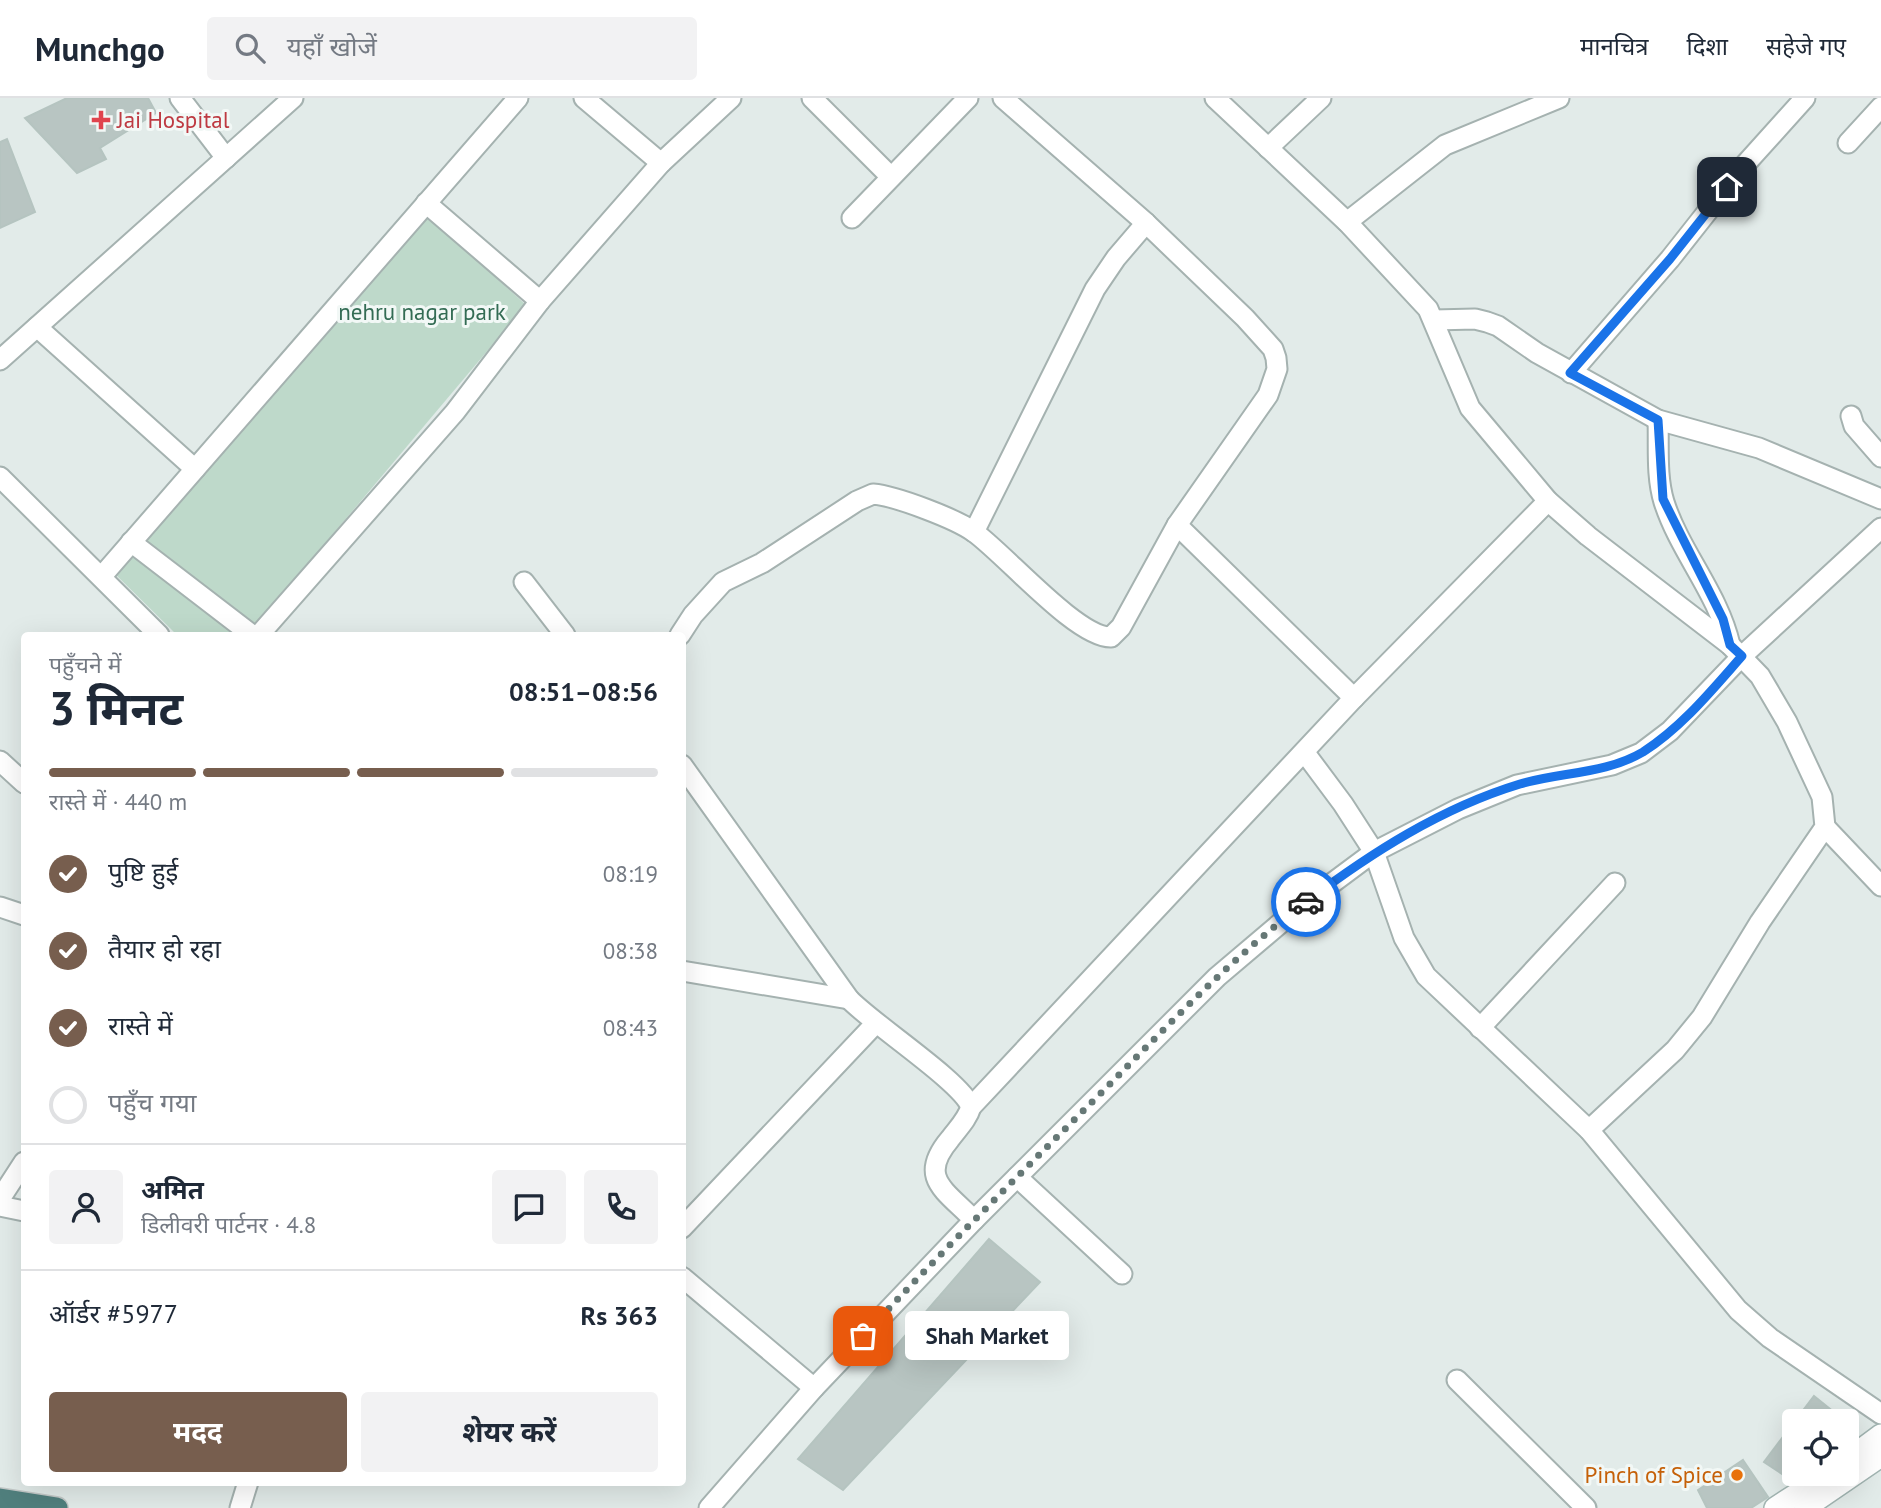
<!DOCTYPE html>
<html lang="hi">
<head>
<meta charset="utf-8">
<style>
  body { margin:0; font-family:"PT Sans","Noto Sans Devanagari",sans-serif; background:#f2f2f3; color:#1f2937; height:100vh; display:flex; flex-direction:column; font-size:26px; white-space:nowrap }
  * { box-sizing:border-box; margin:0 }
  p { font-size:23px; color:#747a83 }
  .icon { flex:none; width:38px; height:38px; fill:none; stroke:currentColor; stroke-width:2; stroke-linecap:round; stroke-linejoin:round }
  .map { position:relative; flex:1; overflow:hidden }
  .panel { position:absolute; left:21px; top:534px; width:665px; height:854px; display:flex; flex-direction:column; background:#fff; border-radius:7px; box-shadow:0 7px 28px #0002 }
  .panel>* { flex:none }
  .controls { position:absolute; left:1782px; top:1311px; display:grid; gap:14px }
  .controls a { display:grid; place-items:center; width:77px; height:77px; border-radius:7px; background:#fff; box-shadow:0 7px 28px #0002; font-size:35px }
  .pin { position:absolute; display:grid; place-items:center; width:60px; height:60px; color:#fff; margin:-30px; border-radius:14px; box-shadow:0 4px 10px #0006 }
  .courier { position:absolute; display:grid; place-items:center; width:70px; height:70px; margin:-35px; border:5px solid #1a73e8; border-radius:50%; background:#fff; color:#222; box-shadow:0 2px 9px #0007 }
  .bubble { position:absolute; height:49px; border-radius:7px; background:#fff; box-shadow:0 7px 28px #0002; font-size:23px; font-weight:700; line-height:49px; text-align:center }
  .head em { font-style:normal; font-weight:700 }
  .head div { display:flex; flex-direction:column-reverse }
  .head { display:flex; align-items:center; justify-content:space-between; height:119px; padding:0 28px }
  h1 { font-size:46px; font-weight:700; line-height:52px }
  .bar { display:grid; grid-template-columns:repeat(4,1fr); gap:10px 7px; align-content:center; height:84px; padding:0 28px }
  .bar i { height:9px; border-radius:5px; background:#e0e1e3 }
  .bar .active { background:#775e4e }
  .bar p { grid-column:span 4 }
  .line { display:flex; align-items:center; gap:18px; padding:0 28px; border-top:2px solid #e0e1e3 }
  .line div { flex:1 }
  .round { display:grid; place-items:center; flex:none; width:74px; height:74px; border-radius:7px; background:#f2f2f3 }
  ol { padding:0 28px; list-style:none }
  li { display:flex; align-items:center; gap:21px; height:77px }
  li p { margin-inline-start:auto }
  li .icon { padding:7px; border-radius:50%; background:#775e4e; color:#fff; stroke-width:4 }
  li:last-child { color:#747a83 }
  li i { width:38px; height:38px; border:4px solid #e0e1e3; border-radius:50% }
  .button { display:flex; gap:14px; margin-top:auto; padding:14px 28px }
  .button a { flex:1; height:80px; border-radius:7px; background:#775e4e; color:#fff; font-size:28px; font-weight:700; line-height:80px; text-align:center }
  .button a+a { background:#f2f2f3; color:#1f2937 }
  header { display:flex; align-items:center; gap:42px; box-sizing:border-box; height:98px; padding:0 35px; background:#fff; border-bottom:2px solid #e0e1e3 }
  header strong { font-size:33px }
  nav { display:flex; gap:38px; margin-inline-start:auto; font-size:24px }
  .search { width:490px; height:63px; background:#f2f2f3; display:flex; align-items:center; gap:18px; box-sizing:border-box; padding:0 24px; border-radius:7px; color:#747a83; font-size:26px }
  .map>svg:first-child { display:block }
  .green { fill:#bed9ca }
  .building { fill:#b8c5c2; stroke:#b5c4c0; stroke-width:2 }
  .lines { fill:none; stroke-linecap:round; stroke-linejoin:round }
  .minor-casing { stroke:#a5b2b0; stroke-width:23 }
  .secondary-casing { stroke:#a2b5b2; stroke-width:24 }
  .trunk-casing { stroke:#c2c8c7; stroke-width:24 }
  .minor { stroke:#fff; stroke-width:19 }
  .secondary { stroke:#fff; stroke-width:21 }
  .trunk { stroke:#507f7d; stroke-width:21 }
  .done { stroke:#667876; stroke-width:7; stroke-dasharray:0 12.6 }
  .route { stroke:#1a73e8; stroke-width:9 }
  .health-dot { fill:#e0444e; stroke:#f2f8f6; stroke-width:2.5 }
  .food-dot { fill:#e8710a; stroke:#f2f8f6; stroke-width:2.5 }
  .labels { text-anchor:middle; stroke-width:6; stroke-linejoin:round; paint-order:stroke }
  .health-label { font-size:23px; fill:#be3a42; stroke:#f2f8f6; text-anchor:start }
  .park-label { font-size:23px; fill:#336c54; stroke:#f2f8f6 }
  .food-label { font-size:23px; fill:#c56008; stroke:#f2f8f6; text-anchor:end }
</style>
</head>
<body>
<header>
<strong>Munchgo</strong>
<div class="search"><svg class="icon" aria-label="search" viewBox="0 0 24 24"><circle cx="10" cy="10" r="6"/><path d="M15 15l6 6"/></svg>यहाँ खोजें</div>
<nav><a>मानचित्र</a><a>दिशा</a><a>सहेजे गए</a></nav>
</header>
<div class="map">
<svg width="1881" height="1410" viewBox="0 0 1881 1410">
  <rect width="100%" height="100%" fill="#e2ebe9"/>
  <polygon class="green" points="415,106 526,207 248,537 177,537 110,471"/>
  <g class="building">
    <polygon points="67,0 148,0 156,15 100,50 106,61 77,75 25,20"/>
    <polygon points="7,41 35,114 0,130 0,44"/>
    <polygon points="989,1141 1040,1184 843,1392 798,1361"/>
    <polygon points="1814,1298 1845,1323 1795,1323"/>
    <polygon points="1794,1324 1794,1376 1805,1376 1794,1384 1764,1364"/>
    <polygon points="1743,1362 1768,1399 1751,1410 1707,1410 1698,1392"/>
  </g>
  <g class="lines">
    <defs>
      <g id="minor">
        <polyline points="180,0 226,60"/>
        <polyline points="584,0 661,65"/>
        <polyline points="812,0 891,79"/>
        <polyline points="1215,0 1347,124 1428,211 1470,310 1548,403 1588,438 1730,547 1760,578 1787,624 1822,699 1825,729 1760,824 1702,919 1675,952 1589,1032"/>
        <polyline points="1848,45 1881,9"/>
        <polyline points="1268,50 1321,0"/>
        <polyline points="426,105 540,203"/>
        <polyline points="852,120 968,0"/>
        <polyline points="1347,124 1445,47 1559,0"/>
        <polyline points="1434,222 1475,221 1487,224 1498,228 1537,255 1658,322 1759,350 1881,401"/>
        <polyline points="37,229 195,371"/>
        <polyline points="0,262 293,0"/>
        <polyline points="1571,275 1670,161 1741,71 1805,0"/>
        <polyline points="1851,318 1854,328 1881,359"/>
        <path d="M1658,322C1659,348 1656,378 1664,404C1680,454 1718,495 1730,547"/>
        <polyline points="0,379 159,537"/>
        <polyline points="1177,427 1354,600"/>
        <polyline points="974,434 1095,191 1116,160 1146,125"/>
        <polyline points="131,444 252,537"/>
        <polyline points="102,478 518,0"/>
        <polyline points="524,484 565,537"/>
        <polyline points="259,537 455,314 540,203 661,65 731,0"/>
        <path d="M680,537L693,517L723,484L762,465L857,403L873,396C896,398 956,421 974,434C1005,456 1077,540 1111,539L1121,529L1177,427L1268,297L1277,271L1276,260L1273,251L1245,220L1146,125L1003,0"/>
        <polyline points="1305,655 1343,706 1374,754 1404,840 1426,878 1589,1032 1738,1212 1770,1240 1881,1316"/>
        <polyline points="0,663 24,685"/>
        <path d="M682,667L849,901C874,927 962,984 971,1009"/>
        <polyline points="1825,729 1881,788"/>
        <polyline points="0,809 24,817"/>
        <polyline points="682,873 849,901"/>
        <polyline points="1480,930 1615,785"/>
        <polyline points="1017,1079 1122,1176"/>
        <polyline points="0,1101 24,1064"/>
        <polyline points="0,1108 24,1113"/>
        <polyline points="974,1122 1217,879 1296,812 1374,754 1458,711 1517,687 1612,667 1641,655 1670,633 1742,558 1881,430"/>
        <polyline points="682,1130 875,926"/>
        <polyline points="682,1179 814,1290"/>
        <polyline points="1457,1282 1586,1410"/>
        <polyline points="240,1410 248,1384"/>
        <path d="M709,1410L814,1290L974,1122C945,1092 917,1080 950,1041C958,1030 967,1022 971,1009L1354,600L1548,403"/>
      </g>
      <g id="secondary">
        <polyline points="1846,1363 1881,1337"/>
        <polyline points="1775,1410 1828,1376"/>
        <polyline points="1805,1410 1881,1358"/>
      </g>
      <polyline id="trunk" points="0,1401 57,1410"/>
    </defs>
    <use href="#minor" class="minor-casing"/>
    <use href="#secondary" class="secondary-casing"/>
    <use href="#trunk" class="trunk-casing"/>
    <use href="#minor" class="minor"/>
    <use href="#secondary" class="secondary"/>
    <use href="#trunk" class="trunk"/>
  </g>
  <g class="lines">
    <path class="done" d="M863,1238C944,1151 1028,1068 1112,984C1174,921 1235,857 1306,804"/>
    <path class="route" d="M1306,804C1371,755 1441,710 1520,686C1560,674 1606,676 1643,654C1682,629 1712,592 1742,558L1730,547L1723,521L1663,401L1658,322L1570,275L1670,161L1727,89"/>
  </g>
  <path class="health-dot" d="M97.5 11.5h7v7h7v7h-7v7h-7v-7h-7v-7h7z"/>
  <circle class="food-dot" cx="1737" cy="1377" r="7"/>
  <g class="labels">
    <g class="health-label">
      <text x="117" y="30">Jai Hospital</text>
    </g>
    <g class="park-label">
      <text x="422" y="222">nehru nagar park</text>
    </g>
    <g class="food-label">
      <text x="1723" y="1385">Pinch of Spice</text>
    </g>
  </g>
</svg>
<div class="controls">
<a><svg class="icon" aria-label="locate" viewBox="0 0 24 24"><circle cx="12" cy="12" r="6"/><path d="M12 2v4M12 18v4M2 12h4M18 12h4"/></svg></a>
</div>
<div class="pin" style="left:863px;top:1238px;background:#ea580c"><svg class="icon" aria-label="bag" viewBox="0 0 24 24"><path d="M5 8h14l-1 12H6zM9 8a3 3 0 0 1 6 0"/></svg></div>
<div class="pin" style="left:1727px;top:89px;background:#1f2937"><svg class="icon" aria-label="home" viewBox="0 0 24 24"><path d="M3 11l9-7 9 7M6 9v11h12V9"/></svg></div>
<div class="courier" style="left:1306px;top:804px"><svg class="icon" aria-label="car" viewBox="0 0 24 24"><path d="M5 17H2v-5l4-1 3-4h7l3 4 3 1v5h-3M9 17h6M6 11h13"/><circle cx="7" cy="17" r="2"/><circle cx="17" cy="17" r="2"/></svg></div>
<div class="bubble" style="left:905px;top:1213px;width:164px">Shah Market</div>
<section class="panel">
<div class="head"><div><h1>3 मिनट</h1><p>पहुँचने में</p></div><em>08:51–08:56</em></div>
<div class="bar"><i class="active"></i><i class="active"></i><i class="active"></i><i></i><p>रास्ते में · 440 m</p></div>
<ol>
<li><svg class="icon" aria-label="check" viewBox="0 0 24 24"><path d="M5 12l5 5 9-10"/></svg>पुष्टि हुई<p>08:19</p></li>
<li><svg class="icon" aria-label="check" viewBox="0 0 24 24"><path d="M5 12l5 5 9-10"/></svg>तैयार हो रहा<p>08:38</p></li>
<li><svg class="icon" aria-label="check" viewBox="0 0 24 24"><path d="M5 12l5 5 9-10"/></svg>रास्ते में<p>08:43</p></li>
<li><i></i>पहुँच गया</li>
</ol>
<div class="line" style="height:126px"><a class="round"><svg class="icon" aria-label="person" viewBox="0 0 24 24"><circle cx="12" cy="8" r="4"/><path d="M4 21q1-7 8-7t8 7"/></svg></a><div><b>अमित</b><p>डिलीवरी पार्टनर · 4.8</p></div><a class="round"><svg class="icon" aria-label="chat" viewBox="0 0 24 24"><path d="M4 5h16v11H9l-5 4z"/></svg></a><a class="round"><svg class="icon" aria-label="phone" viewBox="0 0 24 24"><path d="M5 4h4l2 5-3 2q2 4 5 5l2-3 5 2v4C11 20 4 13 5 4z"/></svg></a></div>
<div class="line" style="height:91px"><div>ऑर्डर #5977</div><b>Rs 363</b></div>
<div class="button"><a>मदद</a><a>शेयर करें</a></div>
</section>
</div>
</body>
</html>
